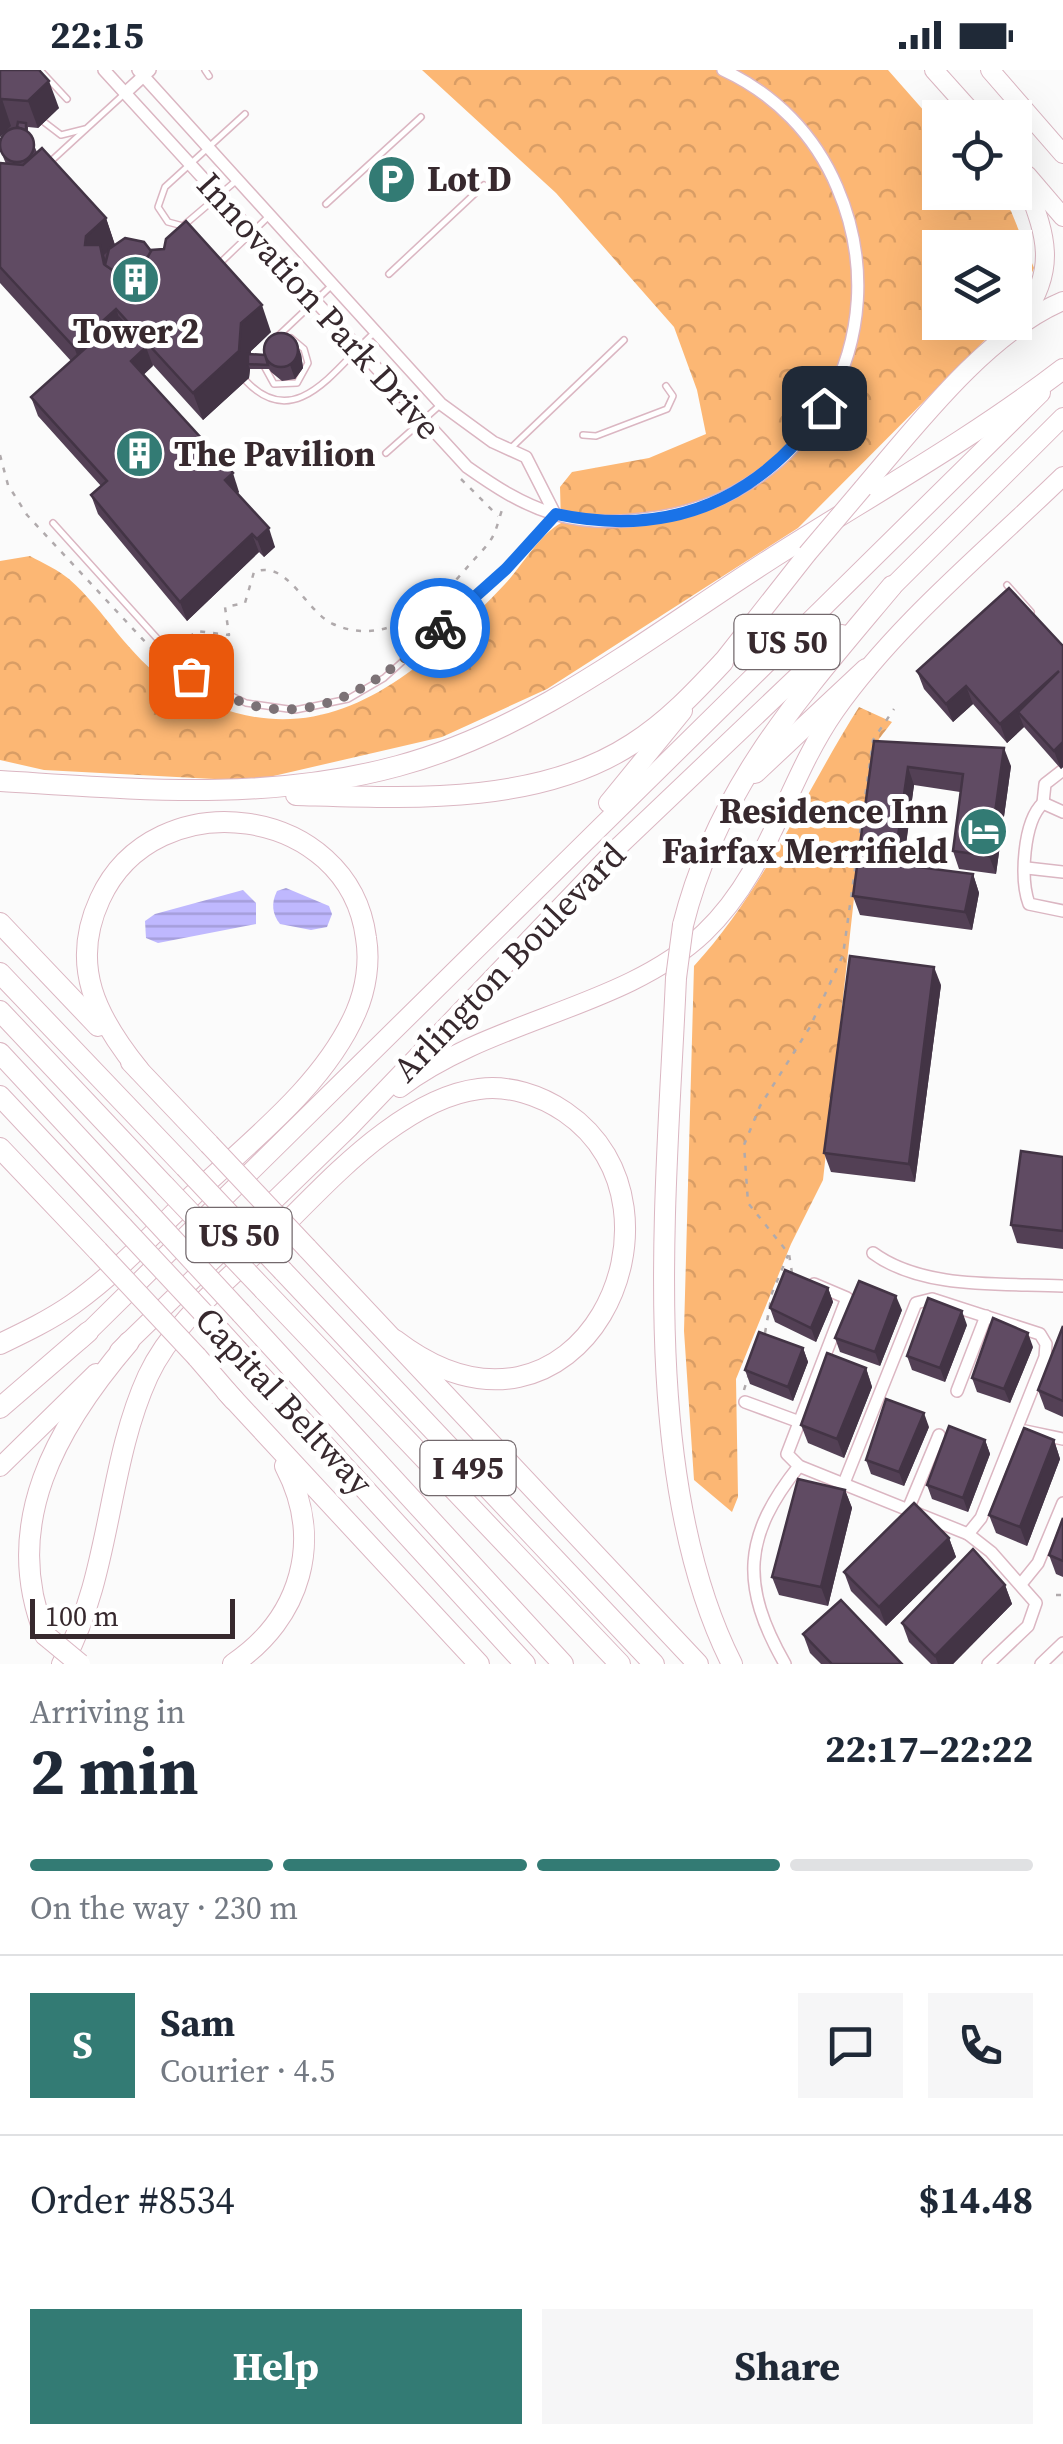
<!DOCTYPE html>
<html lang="en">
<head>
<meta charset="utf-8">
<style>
  body { margin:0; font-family:"Source Serif 4",serif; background:#f6f6f7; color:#1f2937; height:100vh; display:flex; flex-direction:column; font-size:38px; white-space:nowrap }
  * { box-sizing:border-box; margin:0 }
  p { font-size:32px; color:#747a83 }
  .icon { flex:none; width:55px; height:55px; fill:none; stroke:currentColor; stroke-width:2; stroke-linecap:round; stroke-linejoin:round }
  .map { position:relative; height:1594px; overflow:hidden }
  .sheet { display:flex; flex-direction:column; background:#fff; flex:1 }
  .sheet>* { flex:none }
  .controls { position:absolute; left:922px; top:30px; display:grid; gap:20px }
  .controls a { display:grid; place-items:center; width:110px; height:110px; border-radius:0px; background:#fff; box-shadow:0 10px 40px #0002; font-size:50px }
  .scale { position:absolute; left:30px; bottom:25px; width:205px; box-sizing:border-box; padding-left:10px; border:5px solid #37292e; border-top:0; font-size:28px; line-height:35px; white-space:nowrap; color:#37292e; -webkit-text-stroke:8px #fff; paint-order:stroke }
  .pin { position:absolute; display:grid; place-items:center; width:85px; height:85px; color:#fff; margin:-42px; border-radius:20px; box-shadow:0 5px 15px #0006 }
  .courier { position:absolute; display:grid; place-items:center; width:100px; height:100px; margin:-50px; border:8px solid #1a73e8; border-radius:50%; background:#fff; color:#222; box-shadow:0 2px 12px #0007 }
  .overview em { font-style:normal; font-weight:700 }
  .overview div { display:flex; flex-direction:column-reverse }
  .overview { display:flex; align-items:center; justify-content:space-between; height:170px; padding:0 30px }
  h1 { font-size:65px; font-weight:700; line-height:75px }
  .bar { display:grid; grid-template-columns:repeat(4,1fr); gap:15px 10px; align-content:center; height:120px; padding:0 30px }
  .bar i { height:12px; border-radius:8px; background:#e0e1e3 }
  .bar .on { background:#337b74 }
  .bar p { grid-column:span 4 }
  .line { display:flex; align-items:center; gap:25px; padding:0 30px; border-top:2px solid #e0e1e3 }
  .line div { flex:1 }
  .round { display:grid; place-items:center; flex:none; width:105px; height:105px; border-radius:0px; background:#f6f6f7 }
  .primary-button { display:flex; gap:20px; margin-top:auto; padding:20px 30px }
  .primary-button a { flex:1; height:115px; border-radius:0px; background:#337b74; color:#fff; font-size:40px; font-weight:700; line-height:115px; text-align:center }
  .primary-button a+a { background:#f6f6f7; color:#1f2937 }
  .status { display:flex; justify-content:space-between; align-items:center; height:70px; padding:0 50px; background:#fff; direction:ltr }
  .status svg { height:28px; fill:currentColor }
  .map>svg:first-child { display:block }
  .forest { fill:url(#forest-crowns) }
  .water { fill:url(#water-rules) }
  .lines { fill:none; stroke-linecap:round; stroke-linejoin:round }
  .lane-casing { stroke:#dbb6c2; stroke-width:8 }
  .street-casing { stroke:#dbb6c2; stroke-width:14 }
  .primary-casing { stroke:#dbb6c2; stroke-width:20 }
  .highway-casing { stroke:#dbb6c2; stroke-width:22 }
  .path { stroke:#b0aaac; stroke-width:2.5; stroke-dasharray:5 8; stroke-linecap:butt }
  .lane { stroke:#fff; stroke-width:5 }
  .street { stroke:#fff; stroke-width:11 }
  .primary { stroke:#fff; stroke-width:18 }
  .highway { stroke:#fff; stroke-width:20 }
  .primary-bridge-casing { stroke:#dbb6c2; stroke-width:20; stroke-linecap:butt }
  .highway-bridge-casing { stroke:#dbb6c2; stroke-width:22; stroke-linecap:butt }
  .primary-bridge { stroke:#fff; stroke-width:18 }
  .highway-bridge { stroke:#fff; stroke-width:20 }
  .wall { fill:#534055 }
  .shaded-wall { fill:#433445 }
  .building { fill:#604b63; stroke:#433445; stroke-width:2.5 }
  .done { stroke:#7c7276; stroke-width:10; stroke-dasharray:0 18 }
  .route { stroke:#1a73e8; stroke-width:12 }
  .labels { text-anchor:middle; stroke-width:10; stroke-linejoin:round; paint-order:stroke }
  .shield { fill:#fff; stroke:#73696d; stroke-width:2.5 }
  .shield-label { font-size:32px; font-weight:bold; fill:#37292e }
  .poi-label { font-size:35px; font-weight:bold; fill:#37292e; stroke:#fff; text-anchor:start }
  .street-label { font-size:35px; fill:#37292e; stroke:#fff }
</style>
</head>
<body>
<div class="status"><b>22:15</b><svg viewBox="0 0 49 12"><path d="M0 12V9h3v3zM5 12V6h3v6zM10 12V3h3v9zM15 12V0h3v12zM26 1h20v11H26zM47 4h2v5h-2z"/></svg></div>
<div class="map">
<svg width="1063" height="1594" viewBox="0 0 1063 1594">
  <defs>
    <pattern id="forest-crowns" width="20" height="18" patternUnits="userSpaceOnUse" patternTransform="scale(2.5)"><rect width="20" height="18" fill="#fcb774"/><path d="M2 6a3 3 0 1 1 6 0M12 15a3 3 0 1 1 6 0" fill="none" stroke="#d99d65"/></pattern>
    <pattern id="water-rules" width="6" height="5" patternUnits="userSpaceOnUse" patternTransform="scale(2.5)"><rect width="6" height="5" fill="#bfb8fe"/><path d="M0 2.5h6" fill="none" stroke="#a59eda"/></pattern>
  </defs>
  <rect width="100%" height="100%" fill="#fbfbfb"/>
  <g class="forest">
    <path d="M422,0H888L940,59V122L995,123L1011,141L1034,198L1015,240V178H940V252L1002,253L798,458L547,619L442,667L252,711L44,700L0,690V491L30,486C43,493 58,500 69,509C105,540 128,587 170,613C309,700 408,616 505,514C522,496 539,465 561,453L560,417L572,402L649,388L706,364L697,320L674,257L556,123Z"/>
    <path d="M859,637L892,652L879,669L854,828L823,1110L791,1174L736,1309L738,1427L732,1442L694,1410L684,1261L694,896C764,820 804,724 859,637Z"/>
  </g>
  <g class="water">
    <path d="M286,818L329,836L332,844L327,857L311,860L280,854C272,844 271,833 277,821Z"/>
    <polygon points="243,820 256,833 256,854 158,873 146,868 145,851 155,844"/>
  </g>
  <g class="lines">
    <defs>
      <g id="lane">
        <polyline points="40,0 67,29"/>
        <polyline points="205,0 209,6"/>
        <polyline points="44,52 61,65 85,59"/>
        <polyline points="50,92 123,25"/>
        <polyline points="237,110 183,156 168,152 158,137 165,117 245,44"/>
        <polyline points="326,134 421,47"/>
        <polyline points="218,195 268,147"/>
        <polyline points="389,204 484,115"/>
        <polyline points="277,267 331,216"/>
        <polyline points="263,294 274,314 297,313 308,293 304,279 291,268"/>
        <path d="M246,311C296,364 336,297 374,263"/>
        <polyline points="583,365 596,366 667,339 673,326 666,316"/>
        <polyline points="512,377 624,270"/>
        <polyline points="386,383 439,336"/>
        <polyline points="53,453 191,606 246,633 295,640 348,629 384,608 506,499 553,446"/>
        <polyline points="1007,515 1031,542"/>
      </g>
      <g id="street">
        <path d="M104,0L467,397C494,416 521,434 554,444C582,452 615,453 644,449C808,432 902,268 837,117C815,65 775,24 723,0"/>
        <polyline points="138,0 441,334 493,372 526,387 555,444"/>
        <polyline points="125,23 150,0"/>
        <polyline points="1043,733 1045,714 1063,700"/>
        <path d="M1063,742L1043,733C1023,752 1020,809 1029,834L1063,841"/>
        <polyline points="1027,798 1063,802"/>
        <path d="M873,1183C923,1220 1003,1213 1063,1216"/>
        <polyline points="814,1214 847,1228 787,1384 799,1396 968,1464 991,1482 1036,1533 1028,1556 988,1594"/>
        <polyline points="957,1321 986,1246"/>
        <polyline points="745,1332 797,1351"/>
        <polyline points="1025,1361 1063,1369"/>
        <polyline points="844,1413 916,1233 932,1229 1040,1264 1046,1274 1045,1287 981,1448 968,1464"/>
        <polyline points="909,1437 939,1365"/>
        <polyline points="1021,1514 1038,1493 1063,1433"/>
        <path d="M785,1594C740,1515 743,1466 799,1396"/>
        <polyline points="1041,1594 1063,1573"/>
      </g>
      <g id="primary">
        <polyline points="934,0 977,48"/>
        <polyline points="990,0 1063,84"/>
        <path d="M1020,96C1040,155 1063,190 1023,247"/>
        <polyline points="1027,105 1063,147"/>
        <path d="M863,418C916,356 987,263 1063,231"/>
        <polyline points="883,526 1063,347"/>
        <polyline points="715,601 807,484"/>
        <polyline points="608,733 683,641"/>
        <path d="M400,1018C491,949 625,938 704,863C770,800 785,713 835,641C897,553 986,481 1063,406"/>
        <polyline points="80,1270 1041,323"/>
        <polyline points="119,1281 349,1058 614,781 842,564"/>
        <polyline points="0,1397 96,1303"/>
      </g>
      <g id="highway">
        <polyline points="755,703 866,599"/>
        <path d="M0,711C134,719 266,732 398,696C533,660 649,567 766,492C866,428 969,371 1063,299"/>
        <path d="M296,725C405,728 537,736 632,674C667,652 695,622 723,592"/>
        <polyline points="0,853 98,956"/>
        <path d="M683,855C718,715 802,624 892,516"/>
        <polyline points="0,903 185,1097"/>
        <path d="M676,908C667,1117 636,1404 732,1594"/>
        <polyline points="0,941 165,1116"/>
        <polyline points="0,983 143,1137"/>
        <polyline points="131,992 209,1074"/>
        <polyline points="0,1026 123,1157"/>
        <polyline points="0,1078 98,1181"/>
        <polyline points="307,1178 698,1594"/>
        <polyline points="283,1201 654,1594"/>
        <polyline points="264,1220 620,1594"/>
        <polyline points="241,1243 563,1594"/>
        <polyline points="221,1262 525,1594"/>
        <path d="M0,1274C25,1262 50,1250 73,1234C116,1203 153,1164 191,1127C248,1073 324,1016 356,942C366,919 370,892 366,868C349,735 155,709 100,829C69,896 97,948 139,1000"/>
        <polyline points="197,1287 234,1330"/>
        <polyline points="226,1321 479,1594"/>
        <polyline points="0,1338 88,1262"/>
        <path d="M45,1565C0,1454 57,1356 129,1272"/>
        <path d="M62,1594C112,1504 106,1398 148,1306C173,1252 226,1212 268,1171C305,1135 342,1094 384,1063C411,1043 445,1023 479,1019C509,1015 540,1025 565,1042C706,1138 578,1410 395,1270"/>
        <path d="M233,1594C301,1548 324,1470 285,1396"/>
      </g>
    </defs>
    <use href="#lane" class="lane-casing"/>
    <use href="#street" class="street-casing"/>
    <use href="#primary" class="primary-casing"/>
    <use href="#highway" class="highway-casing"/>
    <g class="path">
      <polyline points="0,385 8,415 27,445 162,590"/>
      <polyline points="461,409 498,446"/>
      <path d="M179,575L197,561L229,565L225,537L245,533L254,502C288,489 305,541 333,554C389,579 437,533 470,494C478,485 489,475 494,464C498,455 500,444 504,435"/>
      <polyline points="792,1203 789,1184 748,1133 744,1075 760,1036 810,957 843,885 873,670 894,639"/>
      <polyline points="765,1263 772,1223 788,1185"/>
      <polyline points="744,1320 749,1304"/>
      <polyline points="1056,1525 1063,1525"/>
    </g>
    <use href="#lane" class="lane"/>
    <use href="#street" class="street"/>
    <use href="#primary" class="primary"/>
    <use href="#highway" class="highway"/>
    <defs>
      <polyline id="primary-bridge" points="807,484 863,418"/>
      <g id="highway-bridge">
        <polyline points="676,908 683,855"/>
        <polyline points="209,1074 307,1178"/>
        <polyline points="185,1097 283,1201"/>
        <polyline points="165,1116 264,1220"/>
        <polyline points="143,1137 241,1243"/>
        <polyline points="123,1157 221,1262"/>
        <polyline points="98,1181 197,1287"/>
        <polyline points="45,1565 80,1594"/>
      </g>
    </defs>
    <use href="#primary-bridge" class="primary-bridge-casing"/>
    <use href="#highway-bridge" class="highway-bridge-casing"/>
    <use href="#primary-bridge" class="primary-bridge"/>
    <use href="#highway-bridge" class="highway-bridge"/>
  </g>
  <g class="wall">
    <polygon points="0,0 59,38 38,58 28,57 28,62 37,82 106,148 115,175 151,181 271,262 251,281 250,285 301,284 303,298 295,309 282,311 271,302 269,299 250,299 249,308 203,350 153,295 143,305 239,422 237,424 275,477 264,487 259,482 187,551 98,444 91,425 101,416 38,346 31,327 71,291 0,213 0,93 6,94 0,79 5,62 0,67"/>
    <polygon points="1063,576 1063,697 1061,699 1024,657 1007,673 973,634 953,652 924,619 917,601"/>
    <polygon points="874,671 1011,696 996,804 959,799 953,781 960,722 914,715 903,795 973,804 979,823 972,860 860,845 853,826"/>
    <polygon points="941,915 915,1112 831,1102 824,1083"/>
    <polygon points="1063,1087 1063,1179 1017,1173 1011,1155"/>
    <polygon points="828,1218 833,1232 816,1272 775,1252 770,1238"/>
    <polygon points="902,1240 880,1296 840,1282 835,1268"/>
    <polygon points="967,1255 945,1312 912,1300 907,1286"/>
    <polygon points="1063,1256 1063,1347 1045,1339 1038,1320"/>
    <polygon points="1033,1277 1010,1333 977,1322 972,1308"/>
    <polygon points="803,1278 808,1292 793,1331 750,1314 745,1300"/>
    <polygon points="866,1298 872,1317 844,1388 808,1373 801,1355"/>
    <polygon points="929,1357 904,1416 871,1404 866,1390"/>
    <polygon points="985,1370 990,1384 968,1442 932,1429 927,1415"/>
    <polygon points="1054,1370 1060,1389 1027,1476 996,1463 989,1445"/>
    <polygon points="845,1420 852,1438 828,1536 779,1525 772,1507"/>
    <polygon points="1063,1448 1063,1507 1056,1504 1049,1485"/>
    <polygon points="949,1468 956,1487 886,1556 851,1521 844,1502"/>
    <polygon points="1005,1515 1012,1534 953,1594 931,1594 909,1572 902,1553"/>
    <polygon points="803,1564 902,1594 821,1594 810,1583"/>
  </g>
  <g class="shaded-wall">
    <polygon points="49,11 59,38 38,58 28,31"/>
    <polygon points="2,29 11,56 0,67 0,31"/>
    <polygon points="106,148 115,175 104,185 110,202 85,175 86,166"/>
    <polygon points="262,235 271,262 251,281 250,294 248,294 250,299 249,308 203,350 193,323 241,253"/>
    <polygon points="116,239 126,266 84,304 74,277"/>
    <polygon points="296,270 301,284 303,298 295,309 290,295"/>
    <polygon points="146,277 153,296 138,310 131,291"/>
    <polygon points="233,403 239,422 232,429 225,410"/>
    <polygon points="269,458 275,477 264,487 257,469"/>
    <polygon points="252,464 259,482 187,551 180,532"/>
    <polygon points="1059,601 1018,642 1024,657 1007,673 1000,654"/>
    <polygon points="966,616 973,634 953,652 946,634"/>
    <polygon points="1063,672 1063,697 1061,699 1054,681"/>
    <polygon points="1004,678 1011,696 996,804 989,786"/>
    <polygon points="908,697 914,715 901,812 894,794"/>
    <polygon points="973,804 979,823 972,860 965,842"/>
    <polygon points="934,897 941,915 915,1112 909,1094"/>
    <polygon points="828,1218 833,1232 816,1272 811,1258"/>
    <polygon points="896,1226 902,1240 880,1296 875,1282"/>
    <polygon points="962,1241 967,1255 945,1312 940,1298"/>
    <polygon points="1028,1263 1033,1277 1010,1333 1004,1319"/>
    <polygon points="803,1278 808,1292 793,1331 788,1317"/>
    <polygon points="866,1298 872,1317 844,1388 837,1369"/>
    <polygon points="924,1343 929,1357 904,1416 899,1402"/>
    <polygon points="985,1370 990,1384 968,1442 963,1428"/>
    <polygon points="1054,1370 1060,1389 1027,1476 1020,1457"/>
    <polygon points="845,1420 852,1438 828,1536 821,1517"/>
    <polygon points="949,1468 956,1487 886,1556 879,1537"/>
    <polygon points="1005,1515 1012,1534 953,1594 938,1594 935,1586"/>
  </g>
  <g class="building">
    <polygon points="0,0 39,0 49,11 28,31 2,29 0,31"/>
    <polygon points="18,52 26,53 26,61 17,57"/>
    <circle cx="17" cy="75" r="17"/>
    <polygon points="42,78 106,148 86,166 85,175 100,175 104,194 121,206 140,201 151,180 164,179 166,169 186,151 262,235 241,253 239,281 193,323 116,239 74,277 0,197 0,93 23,95"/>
    <polygon points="125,168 144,172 151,181 140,201 121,206 105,195 109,179"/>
    <polygon points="119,248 146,277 131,291 233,403 225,410 269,458 257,469 252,464 180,532 91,425 107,411 31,327"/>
    <circle cx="281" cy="280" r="17"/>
    <polygon points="248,284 265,285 268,295 248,294"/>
    <polygon points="1009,518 1063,576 1063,672 1054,681 1018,642 1059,601 1000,654 966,616 946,634 917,601"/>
    <polygon points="874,671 1004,678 989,786 953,781 963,704 908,697 894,794 973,804 965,842 853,826"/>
    <polygon points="850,886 934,897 909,1094 824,1083"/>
    <polygon points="1021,1081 1063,1087 1063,1161 1011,1155"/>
    <polygon points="785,1200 828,1218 811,1258 770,1238"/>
    <polygon points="859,1211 896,1226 875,1282 835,1268"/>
    <polygon points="928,1228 962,1241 940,1298 907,1286"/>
    <polygon points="993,1248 1028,1263 1004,1319 972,1308"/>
    <polygon points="1063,1256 1063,1331 1038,1320"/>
    <polygon points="759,1262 803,1278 788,1317 745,1300"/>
    <polygon points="827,1283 866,1298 837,1369 801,1355"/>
    <polygon points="886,1329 924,1343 899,1402 866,1390"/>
    <polygon points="949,1356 985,1370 963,1428 927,1415"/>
    <polygon points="1024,1358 1054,1370 1020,1457 989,1445"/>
    <polygon points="798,1409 845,1420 821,1517 772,1507"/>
    <polygon points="914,1433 949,1468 879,1537 844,1502"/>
    <polygon points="1063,1448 1063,1491 1049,1485"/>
    <polygon points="973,1479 1005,1515 935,1586 902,1553"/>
    <polygon points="841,1530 902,1594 832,1594 803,1564"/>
  </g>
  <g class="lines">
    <path class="done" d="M191,606C209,615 228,628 247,634C327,656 385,607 440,558"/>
    <path class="route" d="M440,558L506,499L556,444C669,468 758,431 824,338"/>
  </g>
  <defs>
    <symbol id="parking-disc" viewBox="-11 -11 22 22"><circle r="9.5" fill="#337b74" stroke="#fff"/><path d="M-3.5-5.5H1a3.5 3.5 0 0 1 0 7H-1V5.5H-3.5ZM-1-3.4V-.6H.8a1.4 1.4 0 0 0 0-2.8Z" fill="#fff"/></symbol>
    <symbol id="building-disc" viewBox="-11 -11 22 22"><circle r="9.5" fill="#337b74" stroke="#fff"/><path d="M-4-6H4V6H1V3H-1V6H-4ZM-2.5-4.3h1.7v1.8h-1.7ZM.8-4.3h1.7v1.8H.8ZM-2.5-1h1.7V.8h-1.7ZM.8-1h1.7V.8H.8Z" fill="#fff"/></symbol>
    <symbol id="hotel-disc" viewBox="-11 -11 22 22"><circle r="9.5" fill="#337b74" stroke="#fff"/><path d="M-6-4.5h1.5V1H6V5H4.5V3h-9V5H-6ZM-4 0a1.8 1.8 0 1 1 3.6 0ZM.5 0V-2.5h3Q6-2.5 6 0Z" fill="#fff"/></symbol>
  </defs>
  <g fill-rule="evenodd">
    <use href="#parking-disc" x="364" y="82" width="55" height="55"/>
    <use href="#building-disc" x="108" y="182" width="55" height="55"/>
    <use href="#building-disc" x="112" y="356" width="55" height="55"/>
    <use href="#hotel-disc" x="956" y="734" width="55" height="55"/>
  </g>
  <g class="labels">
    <g class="shield">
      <rect x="734.5" y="545" width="105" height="54" rx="8"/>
      <rect x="186.5" y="1138" width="105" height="54" rx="8"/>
      <rect x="420.5" y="1371" width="95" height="54" rx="8"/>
    </g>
    <g class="shield-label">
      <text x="787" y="583">US 50</text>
      <text x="239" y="1176">US 50</text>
      <text x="468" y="1409">I 495</text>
    </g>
    <g class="poi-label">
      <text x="427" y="121">Lot D</text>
      <text x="136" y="273" text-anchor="middle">Tower 2</text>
      <text x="174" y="396">The Pavilion</text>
      <text x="948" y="753" text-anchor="end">Residence Inn<tspan x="948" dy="40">Fairfax Merrifield</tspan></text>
    </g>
    <g class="street-label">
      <text transform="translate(319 236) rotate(48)" y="12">Innovation Park Drive</text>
      <text transform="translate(509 892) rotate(-46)" y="12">Arlington Boulevard</text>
      <text transform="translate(284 1331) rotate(47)" y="12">Capital Beltway</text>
    </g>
  </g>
</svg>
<div class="controls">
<a><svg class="icon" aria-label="locate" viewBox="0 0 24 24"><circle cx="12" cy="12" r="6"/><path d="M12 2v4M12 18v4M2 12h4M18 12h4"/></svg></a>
<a><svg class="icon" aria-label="layers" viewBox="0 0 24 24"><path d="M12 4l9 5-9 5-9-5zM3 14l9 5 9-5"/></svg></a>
</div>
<div class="scale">100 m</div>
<div class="pin" style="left:191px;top:606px;background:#ea580c"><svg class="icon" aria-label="bag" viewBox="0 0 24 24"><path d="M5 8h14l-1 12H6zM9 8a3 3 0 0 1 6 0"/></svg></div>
<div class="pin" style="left:824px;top:338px;background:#1f2937"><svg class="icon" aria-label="home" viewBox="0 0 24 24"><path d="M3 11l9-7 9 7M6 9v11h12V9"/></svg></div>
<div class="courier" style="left:440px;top:558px"><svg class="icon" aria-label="bike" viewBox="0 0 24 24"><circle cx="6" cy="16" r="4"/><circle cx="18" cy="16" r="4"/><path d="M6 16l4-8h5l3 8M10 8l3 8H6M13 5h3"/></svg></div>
</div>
<section class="sheet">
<div class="overview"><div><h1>2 min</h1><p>Arriving in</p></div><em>22:17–22:22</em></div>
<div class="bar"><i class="on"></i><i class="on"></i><i class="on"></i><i></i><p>On the way · 230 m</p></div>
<div class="line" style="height:180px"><b class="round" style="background:#337b74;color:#fff">S</b><div><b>Sam</b><p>Courier · 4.5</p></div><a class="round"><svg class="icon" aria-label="chat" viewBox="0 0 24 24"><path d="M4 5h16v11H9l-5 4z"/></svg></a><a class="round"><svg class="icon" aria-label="phone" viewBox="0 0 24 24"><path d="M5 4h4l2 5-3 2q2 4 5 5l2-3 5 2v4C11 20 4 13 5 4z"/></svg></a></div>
<div class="line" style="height:130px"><div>Order #8534</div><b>$14.48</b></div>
<div class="primary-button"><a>Help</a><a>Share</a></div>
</section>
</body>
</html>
